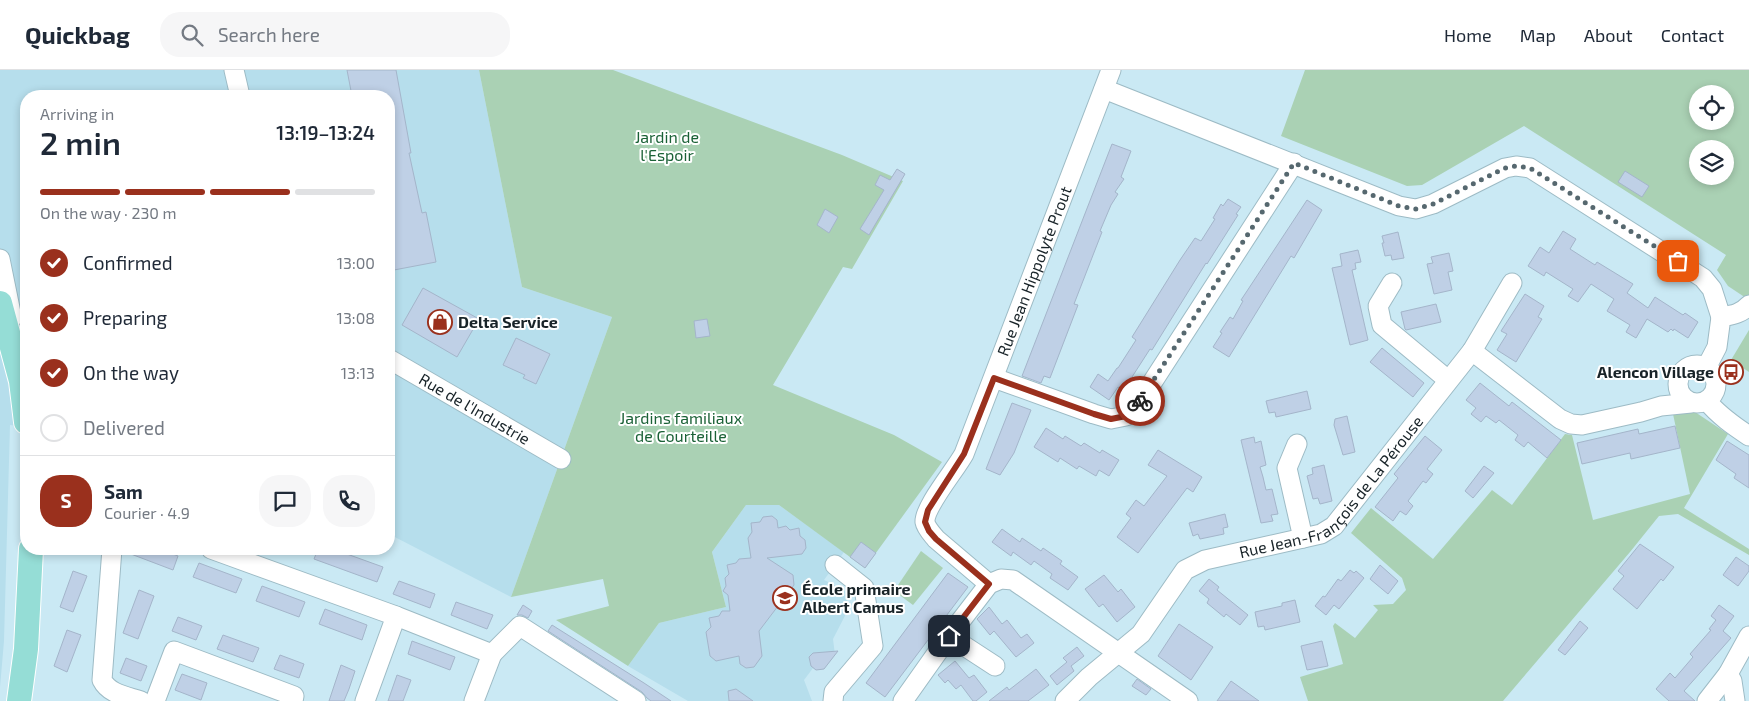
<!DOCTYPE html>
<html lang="en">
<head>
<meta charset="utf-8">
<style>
  body { margin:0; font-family:"Exo 2",sans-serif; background:#f6f6f7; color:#1f2937; height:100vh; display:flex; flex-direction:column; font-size:19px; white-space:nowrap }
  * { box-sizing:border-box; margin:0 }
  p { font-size:16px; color:#747a83 }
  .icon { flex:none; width:28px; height:28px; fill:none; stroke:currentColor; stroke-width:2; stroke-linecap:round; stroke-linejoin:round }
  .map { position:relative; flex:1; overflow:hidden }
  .sheet { position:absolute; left:20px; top:20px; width:375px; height:465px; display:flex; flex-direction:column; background:#fff; border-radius:20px; box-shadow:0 2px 8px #0003 }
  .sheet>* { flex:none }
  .controls { position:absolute; left:1689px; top:15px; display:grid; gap:10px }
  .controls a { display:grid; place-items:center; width:45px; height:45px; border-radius:50%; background:#fff; box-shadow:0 2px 8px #0003; font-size:25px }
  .pin { position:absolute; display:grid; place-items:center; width:42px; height:42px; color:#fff; margin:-21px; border-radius:10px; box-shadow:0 2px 8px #0006 }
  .courier { position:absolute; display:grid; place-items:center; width:50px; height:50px; margin:-25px; border:4px solid #9a301d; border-radius:50%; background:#fff; color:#222; box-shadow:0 1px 6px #0007 }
  .overview em { font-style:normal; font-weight:600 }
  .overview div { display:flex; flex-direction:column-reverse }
  .overview { display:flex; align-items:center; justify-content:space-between; height:85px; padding:0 20px }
  h1 { font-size:32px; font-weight:600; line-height:38px }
  .bar { display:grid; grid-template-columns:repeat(4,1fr); gap:8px 5px; align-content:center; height:60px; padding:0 20px }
  .bar i { height:6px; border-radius:4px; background:#e0e1e3 }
  .bar .selected { background:#9a301d }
  .bar p { grid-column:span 4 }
  .line { display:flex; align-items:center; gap:12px; padding:0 20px; border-top:1px solid #e0e1e3 }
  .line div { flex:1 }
  .round { display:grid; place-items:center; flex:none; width:52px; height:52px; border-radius:20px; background:#f6f6f7 }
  ol { padding:0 20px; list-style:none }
  li { display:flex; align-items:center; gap:15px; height:55px }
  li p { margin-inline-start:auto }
  li .icon { padding:5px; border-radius:50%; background:#9a301d; color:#fff; stroke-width:4 }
  li:last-child { color:#747a83 }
  li i { width:28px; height:28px; border:2px solid #e0e1e3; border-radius:50% }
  header { display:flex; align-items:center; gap:30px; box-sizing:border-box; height:70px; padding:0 25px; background:#fff; border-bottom:1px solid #e0e1e3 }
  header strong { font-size:24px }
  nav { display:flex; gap:28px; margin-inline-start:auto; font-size:18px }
  .search { width:350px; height:45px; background:#f6f6f7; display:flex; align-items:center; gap:12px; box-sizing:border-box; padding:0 18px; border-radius:20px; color:#747a83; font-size:19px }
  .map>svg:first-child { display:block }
  .built { fill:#b6deec }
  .green { fill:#aad1b4; fill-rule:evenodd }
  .building { fill:#bfd0e6; stroke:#a4b5ca }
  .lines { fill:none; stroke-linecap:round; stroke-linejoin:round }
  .minor-casing { stroke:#9dbbc5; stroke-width:21 }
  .major-casing { stroke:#fff; stroke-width:26 }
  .minor { stroke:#fff; stroke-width:19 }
  .major { stroke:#95ddd6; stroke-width:24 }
  .done { stroke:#56686f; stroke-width:5; stroke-dasharray:0 9 }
  .route { stroke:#9a301d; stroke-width:6 }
  .labels { text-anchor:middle; stroke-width:4; stroke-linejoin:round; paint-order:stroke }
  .park-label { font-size:16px; fill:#1a6136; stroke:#fff }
  .street-label { font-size:16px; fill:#182328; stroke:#fff }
  .poi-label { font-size:16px; font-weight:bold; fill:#182328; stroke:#fff; text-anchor:start }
</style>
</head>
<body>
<header>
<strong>Quickbag</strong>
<div class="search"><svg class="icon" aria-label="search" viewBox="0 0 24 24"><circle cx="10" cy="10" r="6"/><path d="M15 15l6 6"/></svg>Search here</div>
<nav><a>Home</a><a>Map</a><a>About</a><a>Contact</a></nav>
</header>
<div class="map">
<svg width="1749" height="631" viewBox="0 0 1749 631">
  <rect width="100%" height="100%" fill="#cae9f4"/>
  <g class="built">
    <polygon points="0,0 479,0 522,217 612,247 511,527 389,464 389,26 26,26 26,357 10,355 4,571 0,617"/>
    <polygon points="746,435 779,435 844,482 824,510 845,520 849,538 833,569 835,585 824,599 816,600 813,598 804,610 812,631 688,631 628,596 659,553 726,537 712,482"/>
  </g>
  <g class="green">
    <polygon points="479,0 613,0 842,85 903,111 852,199 843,197 773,315 894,365 942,392 865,498 779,435 746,435 712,482 726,537 659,553 628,596 556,550 609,536 603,509 511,527 612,247 522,217"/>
    <path d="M1305,0H1749V230L1728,216L1717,200L1726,185L1524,56L1422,115L1407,116L1281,66ZM1698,24H1725V51H1698ZM1698,79H1725V106H1698Z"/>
    <polygon points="1749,260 1749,302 1731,290"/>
    <polygon points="1692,340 1728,364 1684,438 1749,479 1749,485 1678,444 1659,446 1630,482 1503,631 1308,631 1300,607 1343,594 1333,556 1335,553 1355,568 1378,540 1373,535 1393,534 1406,520 1402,508 1351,463 1371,438 1433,489 1492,420 1512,435 1565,364 1572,365 1593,450 1690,424 1673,344"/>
    <polygon points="921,481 943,498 913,535 894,521"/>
  </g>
  <g class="building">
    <polygon points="347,0 396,0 411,83 409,83 422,143 426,142 436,192 394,200 389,173 389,26 352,26"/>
    <polygon points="1112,74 1131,81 1121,107 1124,109 1115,122 1118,124 1111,135 1100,161 1102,162 1074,234 1078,235 1050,308 1044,306 1041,313 1022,306"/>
    <polygon points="897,99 905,104 869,165 860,159 884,120 875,115 880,105 890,110"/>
    <polygon points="1625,101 1649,116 1642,127 1618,112"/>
    <polygon points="1228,129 1241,137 1236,144 1238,145 1207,194 1206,193 1152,280 1150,279 1132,307 1134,309 1125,322 1118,317 1109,330 1090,317 1098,304 1108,311 1117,298 1118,298 1136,270 1132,267 1180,190 1195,168 1201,171 1215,149 1213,148 1221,134 1223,136"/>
    <polygon points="1307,130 1322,140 1294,188 1291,186 1229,287 1213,277 1222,263 1220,262 1230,247 1233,249 1243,231 1241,230 1247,221"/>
    <polygon points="825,139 838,147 829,163 817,155"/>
    <polygon points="1563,161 1576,169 1570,179 1595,195 1597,192 1633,214 1627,223 1648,238 1655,227 1683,245 1685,243 1698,252 1688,268 1674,259 1673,261 1671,259 1668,262 1647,249 1636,268 1626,262 1630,255 1607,241 1614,229 1591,214 1578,232 1568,226 1573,219 1546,202 1544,206 1528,196 1540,177 1549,183"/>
    <polygon points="1398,162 1404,188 1392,190 1391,185 1385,186 1382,173 1384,173 1382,166"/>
    <polygon points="1358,180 1361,192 1355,193 1356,199 1352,200 1368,270 1350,275 1332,198 1342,196 1340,184"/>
    <polygon points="1449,183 1453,201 1448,202 1452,220 1434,224 1427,194 1433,193 1431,187"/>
    <polygon points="423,218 479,249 457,287 402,255"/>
    <polygon points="1525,224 1544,236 1538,247 1542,249 1516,292 1497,280 1507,264 1501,261"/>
    <polygon points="1436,234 1441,252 1406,260 1405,259 1401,242"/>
    <polygon points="707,249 710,266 696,268 694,251"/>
    <polygon points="516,268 550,284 536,314 523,308 525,305 503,295"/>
    <polygon points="1382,278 1424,313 1413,327 1370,292"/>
    <polygon points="1480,313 1509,336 1512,332 1561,370 1547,388 1528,372 1524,377 1515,370 1518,365 1499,350 1496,353 1486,346 1481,352 1471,344 1476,338 1466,330"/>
    <polygon points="1307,321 1311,339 1276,347 1275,342 1269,343 1266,331"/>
    <polygon points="1012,333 1031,340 1014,383 1000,405 986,399"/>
    <polygon points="1347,346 1355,382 1343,385 1334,355 1335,349"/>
    <polygon points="1675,356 1680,378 1631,389 1630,383 1582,394 1577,373 1638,359 1639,364"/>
    <polygon points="1046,358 1063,369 1065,366 1081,376 1084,373 1100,383 1102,380 1119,390 1109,406 1099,400 1096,406 1079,396 1077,399 1060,388 1058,392 1034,377"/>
    <polygon points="1425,366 1442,380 1427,399 1433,404 1426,413 1423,411 1408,431 1413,436 1406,445 1400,441 1393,451 1375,437 1398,408 1394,404"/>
    <polygon points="1254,367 1255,373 1261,371 1266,395 1260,397 1263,407 1266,420 1272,419 1278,444 1271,445 1273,451 1261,453 1241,370"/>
    <polygon points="1727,371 1749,385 1749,418 1734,408 1736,404 1716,390"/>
    <polygon points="1158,380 1202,407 1193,422 1187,418 1138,483 1117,467 1131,448 1126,444 1136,430 1144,436 1167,406 1148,395"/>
    <polygon points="1324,395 1332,431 1320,434 1318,428 1313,429 1307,406 1313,404 1312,398"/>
    <polygon points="1484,396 1494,403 1473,428 1465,421"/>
    <polygon points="1225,444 1228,457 1223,458 1224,464 1200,469 1198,464 1193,466 1189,453"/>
    <polygon points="772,446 777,450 778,458 786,456 790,460 799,458 800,466 805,470 806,478 802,484 767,488 793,505 794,515 759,561 762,586 754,597 746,598 740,594 739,586 716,591 710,586 706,562 711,557 709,548 719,546 722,541 730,541 728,525 723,521 726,516 725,508 729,504 727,495 736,493 739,489 751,488 748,468 752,462 751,453 760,452 763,447"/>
    <polygon points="1002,459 1020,472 1022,468 1041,481 1043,478 1062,491 1060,494 1078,507 1068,520 1050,508 1052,504 1034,491 1031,495 1013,482 1011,486 992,472"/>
    <polygon points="861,472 876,483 865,498 850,487"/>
    <polygon points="1640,474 1674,497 1663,511 1661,509 1637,539 1613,519 1624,506 1618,501"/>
    <polygon points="123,479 160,479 178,486 173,500 123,481"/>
    <polygon points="318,479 333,479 383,497 377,512 314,489"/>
    <polygon points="1736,487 1749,496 1749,501 1738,516 1723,505"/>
    <polygon points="199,493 242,509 236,523 193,507"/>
    <polygon points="1380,495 1398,511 1388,524 1370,509"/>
    <polygon points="1350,500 1354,503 1356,501 1364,508 1339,539 1334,535 1326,545 1315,536 1323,526 1325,527 1338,509 1341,511"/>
    <polygon points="73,501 87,506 73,542 60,537"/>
    <polygon points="948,503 968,517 885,627 866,613"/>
    <polygon points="1104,505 1118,522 1121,519 1135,537 1117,552 1103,534 1099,537 1085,519"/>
    <polygon points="1209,509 1219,517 1217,520 1248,545 1240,555 1226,544 1224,547 1207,533 1209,529 1199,521"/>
    <polygon points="399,511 435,524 430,538 393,524"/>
    <polygon points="262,516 305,532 299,547 256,531"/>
    <polygon points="139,520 154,526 138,569 123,563"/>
    <polygon points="1295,530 1300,552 1265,560 1264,556 1258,557 1255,542 1282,536 1282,533"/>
    <polygon points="456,532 493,545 487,559 451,545"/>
    <polygon points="523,535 532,541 528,548 522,545 517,545"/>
    <polygon points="1719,535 1734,546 1723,561 1731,568 1684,621 1695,631 1669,631 1656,619 1670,603 1675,608 1693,587 1690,584 1711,560 1709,559 1716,550 1711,546"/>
    <polygon points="989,537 1002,554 1007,550 1021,568 1027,564 1034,573 1016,587 994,561 990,565 977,549"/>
    <polygon points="325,539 367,555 362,570 319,554"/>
    <polygon points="178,547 202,556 196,570 172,561"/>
    <polygon points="1580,551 1588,558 1565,585 1558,580"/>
    <polygon points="1179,554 1213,577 1191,610 1158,586"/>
    <polygon points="552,555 644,613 671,631 651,631 647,628 642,622 548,561"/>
    <polygon points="67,560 81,565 67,602 54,596"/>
    <polygon points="223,565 259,578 253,592 217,579"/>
    <polygon points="412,571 455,587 450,600 408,584"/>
    <polygon points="1322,571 1328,596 1307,600 1301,576"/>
    <polygon points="1077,577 1084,586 1071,596 1074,601 1057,615 1050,606 1067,592 1063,588"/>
    <polygon points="838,581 824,599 816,600 811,596 809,587 813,583"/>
    <polygon points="280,585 304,594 299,608 274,599"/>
    <polygon points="126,588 147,596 141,611 120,603"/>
    <polygon points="955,591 969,608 974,605 987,622 976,631 973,631 961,615 956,619 948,610 945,613 938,605"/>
    <polygon points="341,595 355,601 349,619 344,631 329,631"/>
    <polygon points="1036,599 1049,615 1028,631 989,631 1007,617 1009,620"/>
    <polygon points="182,604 207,613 201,630 175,620"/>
    <polygon points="397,605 411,610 403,631 388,631"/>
    <polygon points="1137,609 1151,619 1146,625 1132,616"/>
    <polygon points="1231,611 1259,631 1217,631"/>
    <polygon points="736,619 753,631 729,631 728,621"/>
  </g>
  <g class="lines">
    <defs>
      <g id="minor">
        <polyline points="234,0 240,26"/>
        <polyline points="1104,19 1399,136 1416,139 1433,134 1505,98 1516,96 1530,98 1703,208 1712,219 1721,247"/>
        <polyline points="0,189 12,248"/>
        <polyline points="1392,213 1378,236 1382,255 1448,310"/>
        <polyline points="1472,281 1560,349 1571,354 1582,355 1641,342 1661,336 1691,333"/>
        <path id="s1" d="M389,289L561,389"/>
        <circle cx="1697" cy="314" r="19"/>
        <path d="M1706,298L1717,277L1721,247C1732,245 1741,244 1749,235"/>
        <polyline points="994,308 1094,344 1111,349 1126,346 1137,336 1294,93"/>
        <path d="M1707,331C1718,345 1734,356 1749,366"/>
        <polyline points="1297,374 1287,398 1303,468"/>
        <path d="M112,479L102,610C109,624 126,626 141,631"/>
        <polyline points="211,479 396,546 492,584 520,556 636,631"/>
        <path id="s2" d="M989,514L936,469C932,464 926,458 925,452C924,437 956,399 964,384L1111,0"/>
        <polyline points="949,566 995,596"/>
        <polyline points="1728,604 1732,611 1735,631"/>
        <polyline points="155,631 174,581 294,626 293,631"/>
        <polyline points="365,631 396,546"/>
        <polyline points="474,631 492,584"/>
        <polyline points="833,631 834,622 873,576 864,518 835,495"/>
        <polyline points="903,631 949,566 989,514 1001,509 1013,510 1188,631"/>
        <path id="s3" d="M1065,631L1089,607L1141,564L1185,500L1205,490L1321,464L1334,456L1472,281L1512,213"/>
        <polyline points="1707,631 1728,604 1749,566"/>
      </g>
      <g id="major">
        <polyline points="0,233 21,311 26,352"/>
        <polyline points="19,631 26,579 31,479"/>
      </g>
    </defs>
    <use href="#minor" class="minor-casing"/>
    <use href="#major" class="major-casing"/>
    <use href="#minor" class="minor"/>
    <use href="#major" class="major"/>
  </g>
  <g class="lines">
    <polyline class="done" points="1140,331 1294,93 1399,136 1416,139 1433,134 1505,98 1516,96 1530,98 1678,191"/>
    <polyline class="route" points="949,566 989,514 936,469 929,461 925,452 928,440 964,384 994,308 1094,344 1111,349 1126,346 1140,331"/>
  </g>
  <defs>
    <symbol id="shop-ring" viewBox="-11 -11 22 22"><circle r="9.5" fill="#fff" stroke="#9a301d" stroke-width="1.5"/><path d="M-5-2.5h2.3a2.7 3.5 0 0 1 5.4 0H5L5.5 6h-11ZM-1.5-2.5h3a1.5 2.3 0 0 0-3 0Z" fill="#9a301d"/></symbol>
    <symbol id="bus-ring" viewBox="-11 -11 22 22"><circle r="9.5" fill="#fff" stroke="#9a301d" stroke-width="1.5"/><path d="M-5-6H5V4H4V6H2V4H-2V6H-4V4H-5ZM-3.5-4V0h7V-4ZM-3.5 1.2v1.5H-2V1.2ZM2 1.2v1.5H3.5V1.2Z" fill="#9a301d"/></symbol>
    <symbol id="school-ring" viewBox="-11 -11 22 22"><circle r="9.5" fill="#fff" stroke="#9a301d" stroke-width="1.5"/><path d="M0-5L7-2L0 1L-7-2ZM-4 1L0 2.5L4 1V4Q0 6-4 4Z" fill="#9a301d"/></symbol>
  </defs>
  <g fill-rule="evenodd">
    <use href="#shop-ring" x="426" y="238" width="28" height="28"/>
    <use href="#bus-ring" x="1717" y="288" width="28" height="28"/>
    <use href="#school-ring" x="771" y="514" width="28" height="28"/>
  </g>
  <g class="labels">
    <g class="park-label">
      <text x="667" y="73">Jardin de<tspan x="667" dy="18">l'Espoir</tspan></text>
      <text x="681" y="354">Jardins familiaux<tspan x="681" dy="18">de Courteille</tspan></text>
    </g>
    <g class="street-label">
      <text dy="6" stroke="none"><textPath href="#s2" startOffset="365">Rue Jean Hippolyte Prout</textPath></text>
      <text dy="6" stroke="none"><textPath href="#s1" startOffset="99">Rue de l'Industrie</textPath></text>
      <text dy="6" stroke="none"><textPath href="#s3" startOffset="355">Rue Jean-François de La Pérouse</textPath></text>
    </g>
    <g class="poi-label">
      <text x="458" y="258">Delta Service</text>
      <text x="1714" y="308" text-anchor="end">Alencon Village</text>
      <text x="802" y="525">École primaire<tspan x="802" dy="18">Albert Camus</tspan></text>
    </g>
  </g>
</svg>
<div class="controls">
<a><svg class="icon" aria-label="locate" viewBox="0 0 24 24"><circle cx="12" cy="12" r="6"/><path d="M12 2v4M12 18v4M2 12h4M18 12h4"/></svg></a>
<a><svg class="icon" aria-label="layers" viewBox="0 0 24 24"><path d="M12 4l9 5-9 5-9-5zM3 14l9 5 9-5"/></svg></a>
</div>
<div class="pin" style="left:1678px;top:191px;background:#ea580c"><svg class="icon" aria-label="bag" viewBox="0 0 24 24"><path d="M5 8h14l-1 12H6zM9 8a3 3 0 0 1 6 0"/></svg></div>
<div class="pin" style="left:949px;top:566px;background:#1f2937"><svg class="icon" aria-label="home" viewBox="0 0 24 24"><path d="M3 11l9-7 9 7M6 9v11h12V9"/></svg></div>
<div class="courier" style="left:1140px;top:331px"><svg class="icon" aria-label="bike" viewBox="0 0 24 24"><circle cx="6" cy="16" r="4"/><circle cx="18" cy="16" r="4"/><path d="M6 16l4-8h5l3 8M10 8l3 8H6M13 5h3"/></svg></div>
<section class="sheet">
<div class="overview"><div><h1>2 min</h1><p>Arriving in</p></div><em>13:19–13:24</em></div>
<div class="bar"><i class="selected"></i><i class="selected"></i><i class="selected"></i><i></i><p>On the way · 230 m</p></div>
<ol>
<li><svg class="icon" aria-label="check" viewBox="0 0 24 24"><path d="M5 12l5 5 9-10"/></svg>Confirmed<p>13:00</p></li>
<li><svg class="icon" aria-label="check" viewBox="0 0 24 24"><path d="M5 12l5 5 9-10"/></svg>Preparing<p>13:08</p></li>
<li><svg class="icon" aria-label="check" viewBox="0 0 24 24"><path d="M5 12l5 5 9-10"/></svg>On the way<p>13:13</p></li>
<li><i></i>Delivered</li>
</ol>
<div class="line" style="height:90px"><b class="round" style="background:#9a301d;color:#fff">S</b><div><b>Sam</b><p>Courier · 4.9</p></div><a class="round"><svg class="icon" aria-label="chat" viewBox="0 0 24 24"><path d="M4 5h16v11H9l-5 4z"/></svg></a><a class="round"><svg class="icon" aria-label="phone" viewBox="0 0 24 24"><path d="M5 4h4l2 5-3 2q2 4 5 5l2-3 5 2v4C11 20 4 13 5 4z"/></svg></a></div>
</section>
</div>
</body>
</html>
